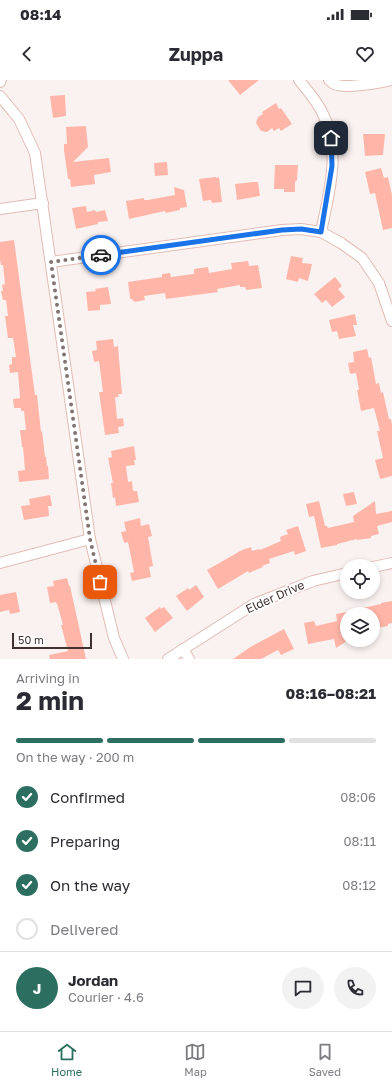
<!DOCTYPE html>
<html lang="en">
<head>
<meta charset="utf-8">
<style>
  body { margin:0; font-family:"Golos Text",sans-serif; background:#f2f2f3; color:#2b2b33; height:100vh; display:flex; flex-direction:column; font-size:15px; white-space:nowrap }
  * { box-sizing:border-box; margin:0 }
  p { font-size:13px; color:#7c7c81 }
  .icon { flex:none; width:22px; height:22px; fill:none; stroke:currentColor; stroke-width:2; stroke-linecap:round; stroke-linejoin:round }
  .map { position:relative; height:579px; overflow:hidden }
  .panel { display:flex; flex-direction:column; background:#fff; flex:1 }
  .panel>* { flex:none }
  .fabs { position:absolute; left:340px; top:479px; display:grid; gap:8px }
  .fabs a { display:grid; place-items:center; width:40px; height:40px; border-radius:50%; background:#fff; box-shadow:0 2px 6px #0003; font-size:20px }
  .scale { position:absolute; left:12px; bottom:10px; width:80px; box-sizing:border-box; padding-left:4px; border:2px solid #40322f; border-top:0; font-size:11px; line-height:14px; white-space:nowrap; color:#40322f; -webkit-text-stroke:3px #fff; paint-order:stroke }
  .pin { position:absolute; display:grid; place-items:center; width:34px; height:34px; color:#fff; margin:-17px; border-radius:8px; box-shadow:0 2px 6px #0006 }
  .courier { position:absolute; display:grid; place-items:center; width:40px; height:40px; margin:-20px; border:3px solid #1a73e8; border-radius:50%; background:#fff; color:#222; box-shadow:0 1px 5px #0007 }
  .headline em { font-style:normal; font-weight:700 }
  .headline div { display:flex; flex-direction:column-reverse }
  .headline { display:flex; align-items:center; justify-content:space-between; height:68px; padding:0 16px }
  h1 { font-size:26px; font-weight:700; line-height:30px }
  .bar { display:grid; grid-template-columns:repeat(4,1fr); gap:6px 4px; align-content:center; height:48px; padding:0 16px }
  .bar i { height:5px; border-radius:3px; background:#e1e1e2 }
  .bar .active { background:#2c6f60 }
  .bar p { grid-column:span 4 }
  .line { display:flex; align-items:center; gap:10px; padding:0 16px; border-top:1px solid #e1e1e2 }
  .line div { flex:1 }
  .round { display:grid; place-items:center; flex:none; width:42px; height:42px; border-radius:21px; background:#f2f2f3 }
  ol { padding:0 16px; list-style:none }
  li { display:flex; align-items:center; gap:12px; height:44px }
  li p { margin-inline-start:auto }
  li .icon { padding:4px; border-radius:50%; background:#2c6f60; color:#fff; stroke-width:4 }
  li:last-child { color:#7c7c81 }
  li i { width:22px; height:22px; border:2px solid #e1e1e2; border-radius:50% }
  .status { display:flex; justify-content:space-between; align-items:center; height:28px; padding:0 20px; background:#fff; direction:ltr }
  .status svg { height:11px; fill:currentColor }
  header { display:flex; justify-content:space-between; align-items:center; height:52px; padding:0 16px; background:#fff; font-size:18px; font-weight:700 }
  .menu { display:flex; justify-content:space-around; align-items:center; height:56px; border-top:1px solid #e1e1e2; background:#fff; font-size:11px; color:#7c7c81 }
  .menu a { display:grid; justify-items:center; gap:2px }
  .menu .active { color:#2c6f60 }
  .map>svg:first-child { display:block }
  .building { fill:#ffb6a8 }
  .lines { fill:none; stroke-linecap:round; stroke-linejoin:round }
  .minor-casing { stroke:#e1bcb5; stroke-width:12 }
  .minor { stroke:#fff; stroke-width:10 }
  .done { stroke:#817573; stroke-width:4; stroke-dasharray:0 7.2 }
  .route { stroke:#1a73e8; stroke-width:5 }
  .labels { text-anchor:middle; stroke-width:3.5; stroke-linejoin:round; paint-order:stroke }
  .street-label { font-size:12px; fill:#40322f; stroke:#fff }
</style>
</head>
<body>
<div class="status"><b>08:14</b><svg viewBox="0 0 49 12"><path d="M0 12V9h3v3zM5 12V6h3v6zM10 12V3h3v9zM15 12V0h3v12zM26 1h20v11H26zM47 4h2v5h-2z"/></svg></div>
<header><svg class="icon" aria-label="back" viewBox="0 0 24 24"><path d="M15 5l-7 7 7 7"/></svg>Zuppa<svg class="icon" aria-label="heart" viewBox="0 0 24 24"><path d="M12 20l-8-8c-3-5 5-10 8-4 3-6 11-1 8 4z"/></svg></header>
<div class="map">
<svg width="392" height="579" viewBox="0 0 392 579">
  <rect width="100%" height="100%" fill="#faf2f1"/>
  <g class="building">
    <polygon points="228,0 259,0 240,15"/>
    <polygon points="65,15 66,36 53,38 50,16"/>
    <polygon points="276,23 279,29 281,28 292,44 281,51 279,48 274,51 272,48 267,52 261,51 256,43 258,37 263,34 262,32"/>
    <polygon points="86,46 88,67 73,82 109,78 111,92 94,95 95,104 71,107 70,99 68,99 64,70 64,64 67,64 66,47"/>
    <polygon points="363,54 385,54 383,75 365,76"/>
    <polygon points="167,82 168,95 155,96 154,83"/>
    <polygon points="275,85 298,85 297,100 295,102 295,112 284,112 284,109 274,109"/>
    <polygon points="381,88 384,98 388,97 392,115 392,148 383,150 375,113 370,114 365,92"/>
    <polygon points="216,97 216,98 219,97 222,122 212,123 211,120 203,121 199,99"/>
    <polygon points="253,102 258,102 260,116 237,120 235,104"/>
    <polygon points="174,107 184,110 187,127 180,128 180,130 166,133 165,131 129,139 126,121 144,118 144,120 148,120 175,115"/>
    <polygon points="86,126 87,132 95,130 96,132 105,130 108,141 98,142 98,144 76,149 72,128"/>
    <polygon points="14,160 35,315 37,315 41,352 42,351 45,377 46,377 47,386 48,386 49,399 19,402 18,391 25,390 23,367 22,367 20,350 26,350 24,331 21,331 21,328 14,328 13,319 20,318 20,317 18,292 10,293 9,285 12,284 12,277 16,277 13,258 8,258 5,236 8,236 6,220 3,220 1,211 3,211 2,205 5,204 3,185 1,185 0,180 0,162"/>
    <polygon points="291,176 303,178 302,183 312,184 308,201 299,198 298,202 286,199"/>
    <polygon points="248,181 249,186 258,185 262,208 246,210 245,207 240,207 240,205 217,209 218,212 166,219 165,213 144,216 145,220 135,222 130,218 128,202 162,197 162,194 170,193 171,197 194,194 194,189 208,187 209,193 232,189 231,183"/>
    <polygon points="335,197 342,206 338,209 345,217 332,227 326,220 322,223 314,214"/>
    <polygon points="108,207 111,224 100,225 100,230 88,231 86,212 96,211 95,209"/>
    <polygon points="355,234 357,245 353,245 356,256 339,259 337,251 332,252 329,240"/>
    <polygon points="113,259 114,267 118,266 122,314 118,314 119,317 115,317 117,339 123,338 124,346 118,347 119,353 105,355 99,312 103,312 99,281 94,282 92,271 97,270 96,261"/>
    <polygon points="367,269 369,278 371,277 376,304 379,303 381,313 383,312 389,339 391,339 392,345 392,396 380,399 375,380 383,378 377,351 380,351 374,328 361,331 357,310 359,310 356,293 350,294 348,283 354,282 353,272"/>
    <polygon points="134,366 136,380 134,380 135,385 126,386 128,402 132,401 133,411 137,411 139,422 116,426 115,417 113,418 111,403 113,403 108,378 112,377 111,371"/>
    <polygon points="354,412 357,424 346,426 343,414"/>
    <polygon points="50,415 52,426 48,426 49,436 24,440 21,426 30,425 29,419"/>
    <polygon points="319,421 325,446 327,446 328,448 354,442 353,436 375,421 376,434 392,431 392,442 377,446 379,454 371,456 371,458 357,460 357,459 337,464 337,465 321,468 314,436 309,437 306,424"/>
    <polygon points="140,438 141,446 149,444 152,456 148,457 153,486 149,487 151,497 132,501 130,493 134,492 128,462 124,463 121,452 126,451 124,442"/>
    <polygon points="298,446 306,471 295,475 294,471 269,479 270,483 262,486 263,487 249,493 248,491 218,509 207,490 242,470 251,467 252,471 259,469 260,470 281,461 280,457 288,454 286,450"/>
    <polygon points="67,498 69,506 70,506 86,579 50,579 49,575 68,571 61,545 63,545 57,523 56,524 56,522 50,523 47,507 54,506 53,501"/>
    <polygon points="196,505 204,517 187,531 176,516 188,508 189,510"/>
    <polygon points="16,512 20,532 10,534 9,530 0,532 0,515"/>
    <polygon points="392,521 392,543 388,544 388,546 376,548 373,534 353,534 353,530 381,524 381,523"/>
    <polygon points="160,527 161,529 164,527 173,538 155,552 145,538"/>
    <polygon points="347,532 347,561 336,568 334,559 308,564 304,543 314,541 316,546 337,541 336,534"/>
    <polygon points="284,549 294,569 281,575 278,570 261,579 233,579 252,566"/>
  </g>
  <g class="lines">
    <defs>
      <g id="minor">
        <path d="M299,0C307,10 316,20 322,32C342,69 329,113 321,152"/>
        <path d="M329,0C331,1 332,3 334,4C344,9 380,3 391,0"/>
        <polyline points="0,2 1,0"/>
        <polyline points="0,16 19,39 35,73 90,459 114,558 123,579"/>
        <polyline points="0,129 43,123"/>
        <polyline points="51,182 282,150 301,149 321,152 341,163 362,178 379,203 392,241"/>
        <polyline points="0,483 90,459"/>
        <polyline points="373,487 392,483"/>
        <polyline points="183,569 189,579"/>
        <polyline points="168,579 254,524 313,501 347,493"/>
      </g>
    </defs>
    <use href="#minor" class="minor-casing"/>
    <use href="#minor" class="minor"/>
  </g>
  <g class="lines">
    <polyline class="done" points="100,502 90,459 51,182 101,175"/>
    <polyline class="route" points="101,175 282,150 301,149 321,152 332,86 331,58"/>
  </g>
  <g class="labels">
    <g class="street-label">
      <text transform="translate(275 517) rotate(-24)" y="4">Elder Drive</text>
    </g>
  </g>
</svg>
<div class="fabs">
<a><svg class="icon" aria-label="locate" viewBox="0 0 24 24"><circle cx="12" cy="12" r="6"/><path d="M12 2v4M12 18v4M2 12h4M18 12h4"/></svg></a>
<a><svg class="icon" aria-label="layers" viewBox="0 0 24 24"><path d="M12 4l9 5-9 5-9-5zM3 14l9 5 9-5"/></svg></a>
</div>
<div class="scale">50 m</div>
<div class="pin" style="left:100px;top:502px;background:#ea580c"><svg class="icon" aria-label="bag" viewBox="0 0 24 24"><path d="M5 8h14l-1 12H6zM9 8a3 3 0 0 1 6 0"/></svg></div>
<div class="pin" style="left:331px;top:58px;background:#1f2937"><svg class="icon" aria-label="home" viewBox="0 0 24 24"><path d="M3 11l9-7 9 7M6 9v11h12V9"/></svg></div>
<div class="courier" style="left:101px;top:175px"><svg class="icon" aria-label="car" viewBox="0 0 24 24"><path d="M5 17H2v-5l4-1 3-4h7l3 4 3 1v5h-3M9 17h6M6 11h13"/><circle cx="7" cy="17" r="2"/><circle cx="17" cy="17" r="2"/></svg></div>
</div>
<section class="panel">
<div class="headline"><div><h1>2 min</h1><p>Arriving in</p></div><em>08:16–08:21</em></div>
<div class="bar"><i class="active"></i><i class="active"></i><i class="active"></i><i></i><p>On the way · 200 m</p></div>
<ol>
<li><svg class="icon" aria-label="check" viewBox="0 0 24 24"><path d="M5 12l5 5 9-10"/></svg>Confirmed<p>08:06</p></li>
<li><svg class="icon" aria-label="check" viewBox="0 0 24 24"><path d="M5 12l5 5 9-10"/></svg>Preparing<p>08:11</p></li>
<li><svg class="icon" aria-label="check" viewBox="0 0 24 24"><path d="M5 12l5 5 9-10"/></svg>On the way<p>08:12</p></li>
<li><i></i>Delivered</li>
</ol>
<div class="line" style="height:72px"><b class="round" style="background:#2c6f60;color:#fff">J</b><div><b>Jordan</b><p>Courier · 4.6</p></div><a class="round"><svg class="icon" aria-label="chat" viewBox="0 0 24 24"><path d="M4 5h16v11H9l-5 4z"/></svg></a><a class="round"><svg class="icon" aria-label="phone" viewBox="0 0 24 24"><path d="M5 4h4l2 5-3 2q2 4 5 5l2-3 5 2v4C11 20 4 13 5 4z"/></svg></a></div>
</section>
<nav class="menu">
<a class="active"><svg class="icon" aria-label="home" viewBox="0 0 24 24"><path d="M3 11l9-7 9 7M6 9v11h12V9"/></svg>Home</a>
<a><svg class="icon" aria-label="map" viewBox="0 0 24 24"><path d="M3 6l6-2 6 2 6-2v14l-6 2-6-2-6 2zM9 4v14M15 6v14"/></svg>Map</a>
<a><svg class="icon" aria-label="saved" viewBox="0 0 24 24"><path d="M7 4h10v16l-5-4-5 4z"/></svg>Saved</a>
</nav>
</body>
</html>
